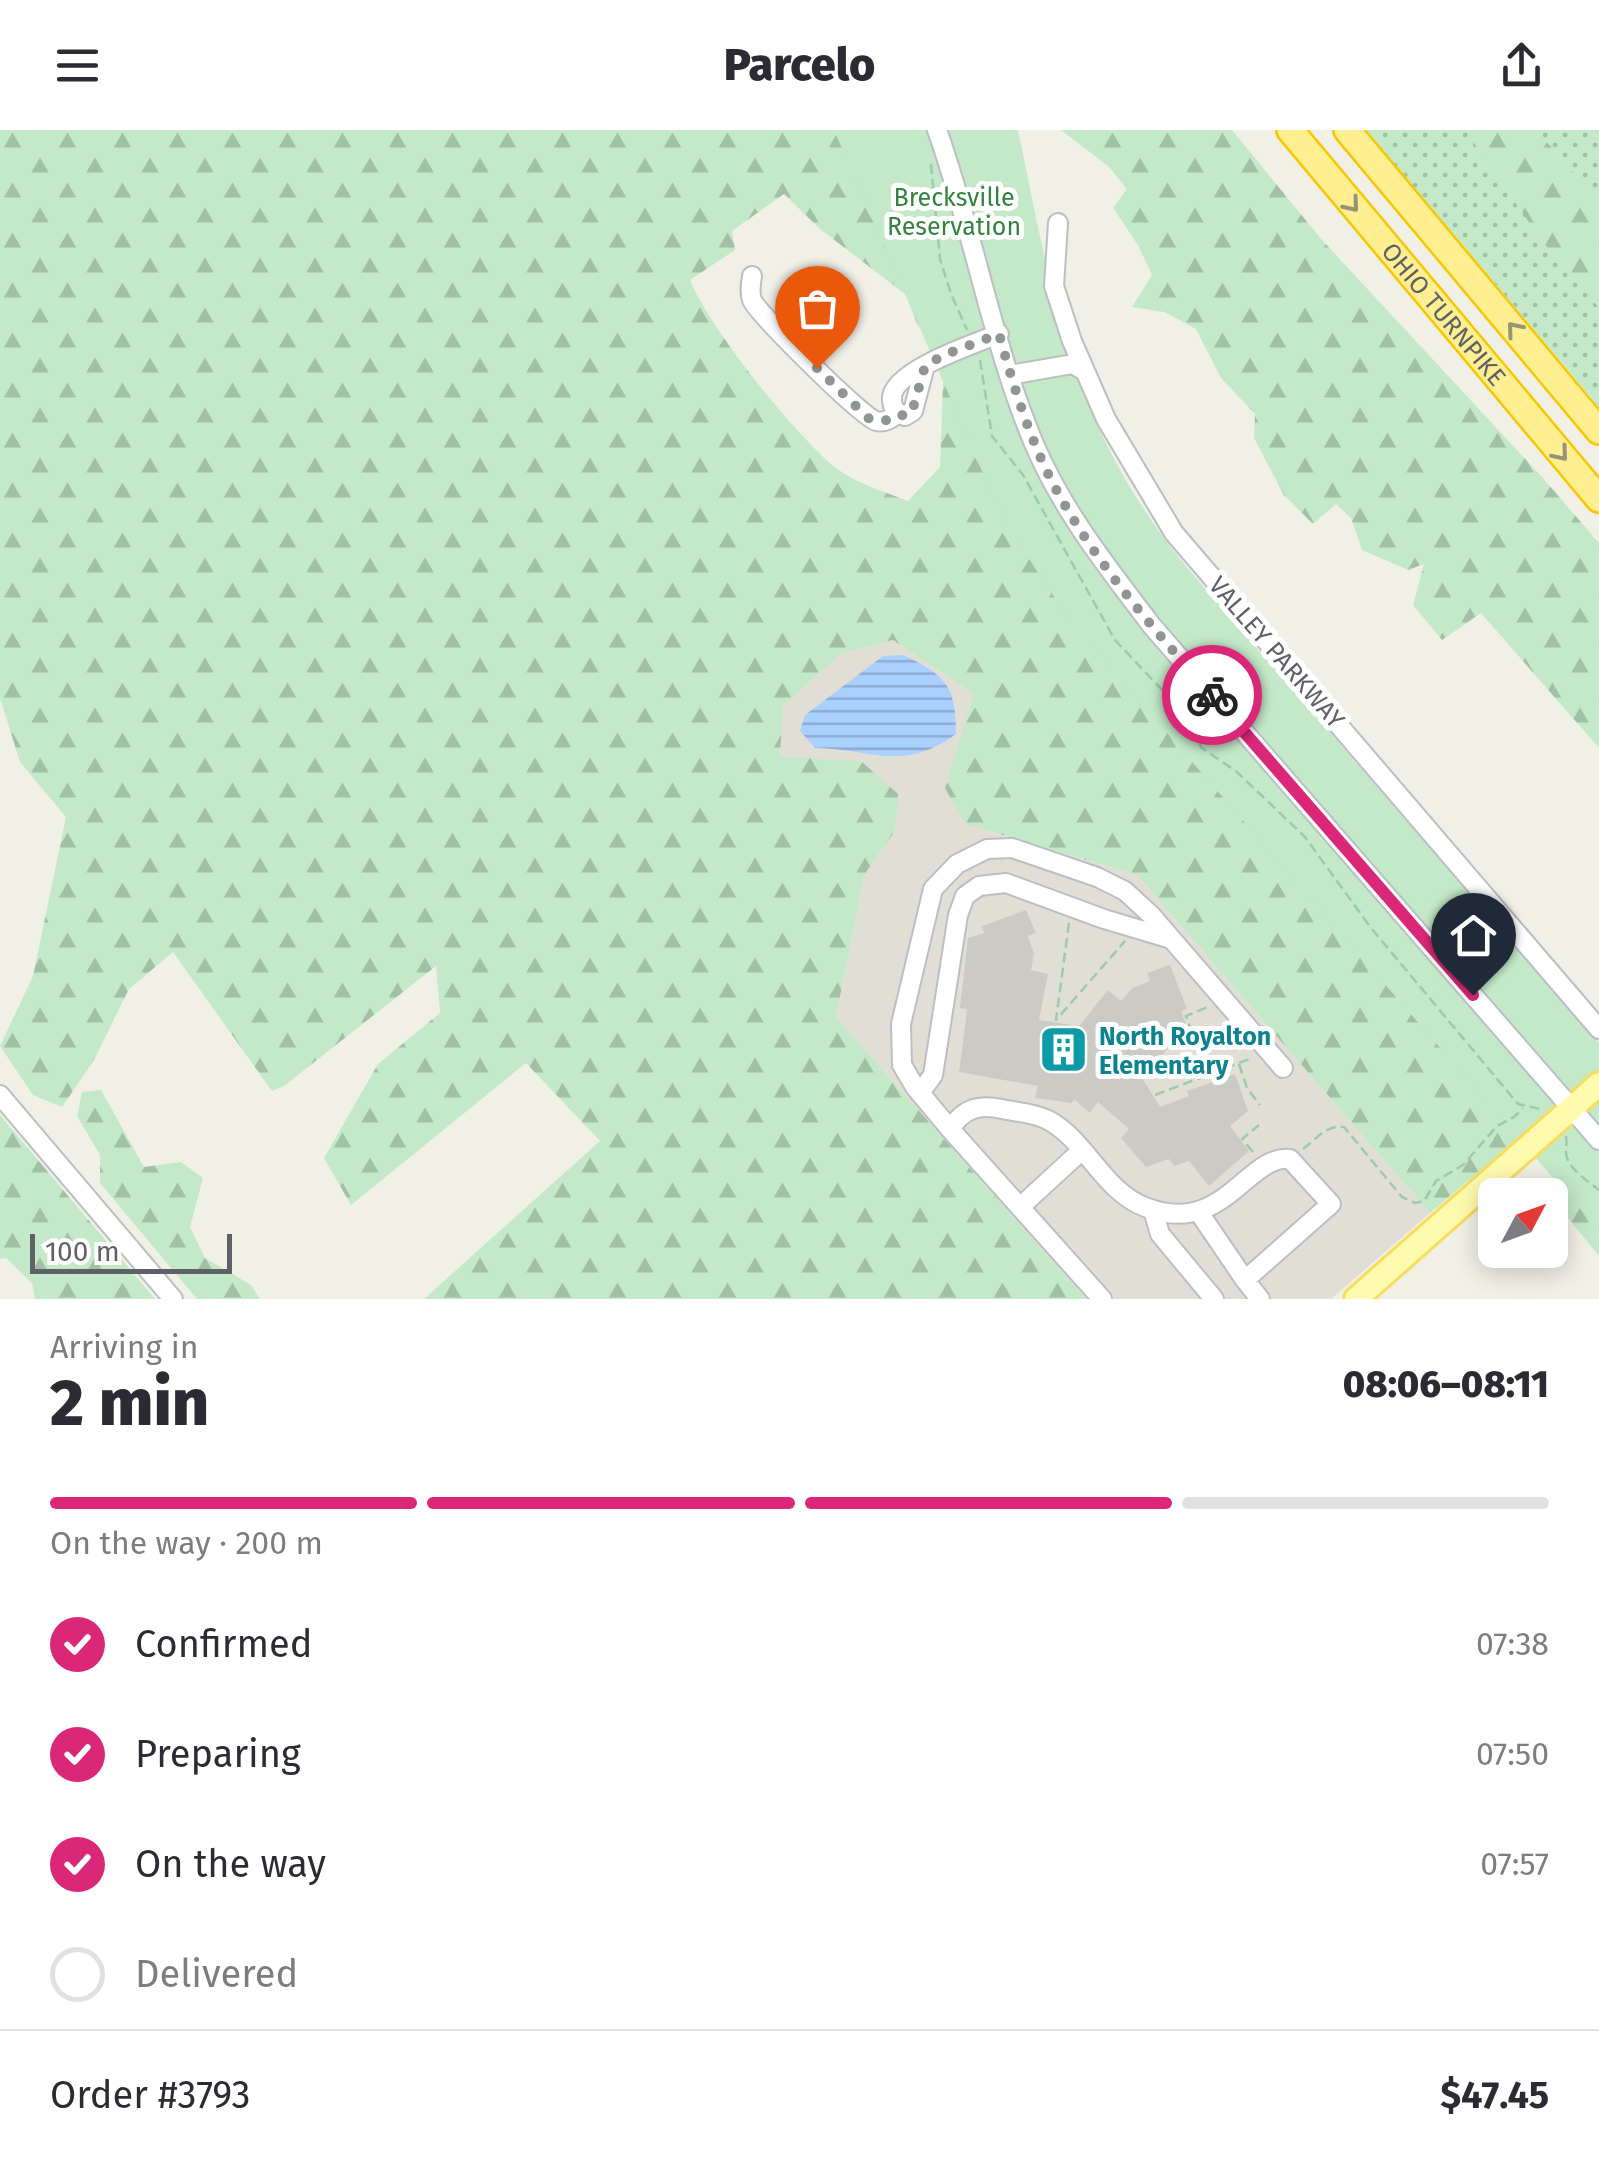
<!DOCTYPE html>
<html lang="en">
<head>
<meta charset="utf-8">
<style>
  body { margin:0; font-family:"Fira Sans",sans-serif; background:#f2f2f3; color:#2b2b33; height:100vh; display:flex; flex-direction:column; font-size:38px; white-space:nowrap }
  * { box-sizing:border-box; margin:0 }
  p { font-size:32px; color:#7c7c81 }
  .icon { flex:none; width:55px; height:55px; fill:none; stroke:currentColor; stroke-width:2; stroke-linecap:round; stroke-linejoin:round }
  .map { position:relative; height:1169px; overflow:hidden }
  .side { display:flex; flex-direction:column; background:#fff; flex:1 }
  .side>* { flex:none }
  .needle { width:65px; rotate:49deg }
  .buttons { position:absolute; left:1478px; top:1048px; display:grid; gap:20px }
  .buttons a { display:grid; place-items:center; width:90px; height:90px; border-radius:15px; background:#fff; box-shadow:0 5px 25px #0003; font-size:50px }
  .scale { position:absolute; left:30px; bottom:25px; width:202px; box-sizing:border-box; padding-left:10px; border:5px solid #5e6268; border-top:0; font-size:28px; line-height:35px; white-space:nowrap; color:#5e6268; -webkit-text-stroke:8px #fff; paint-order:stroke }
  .pin { position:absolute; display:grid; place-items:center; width:85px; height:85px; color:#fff; margin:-102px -42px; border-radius:50% 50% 50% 0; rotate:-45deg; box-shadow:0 0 10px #0007 }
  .pin .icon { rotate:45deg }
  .courier { position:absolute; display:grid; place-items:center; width:100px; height:100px; margin:-50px; border:8px solid #db2777; border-radius:50%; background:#fff; color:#222; box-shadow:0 2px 12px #0007 }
  .summary em { font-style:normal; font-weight:800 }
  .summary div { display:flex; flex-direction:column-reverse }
  .summary { display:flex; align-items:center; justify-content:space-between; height:170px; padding:0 50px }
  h1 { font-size:65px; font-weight:800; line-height:75px }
  .bar { display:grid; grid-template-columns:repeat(4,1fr); gap:15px 10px; align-content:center; height:120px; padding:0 50px }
  .bar i { height:12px; border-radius:8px; background:#e1e1e2 }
  .bar .on { background:#db2777 }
  .bar p { grid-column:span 4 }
  .line { display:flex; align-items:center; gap:25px; padding:0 50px; border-top:2px solid #e1e1e2 }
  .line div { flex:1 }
  ol { padding:0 50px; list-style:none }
  li { display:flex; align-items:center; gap:30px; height:110px }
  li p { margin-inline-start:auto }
  li .icon { padding:10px; border-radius:50%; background:#db2777; color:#fff; stroke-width:4 }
  li:last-child { color:#7c7c81 }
  li i { width:55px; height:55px; border:5px solid #e1e1e2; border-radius:50% }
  header { display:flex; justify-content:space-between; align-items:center; height:130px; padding:0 50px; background:#fff; font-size:45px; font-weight:800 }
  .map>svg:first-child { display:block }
  .education { fill:#e1dfd5 }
  .grass { fill:url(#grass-dots) }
  .forest { fill:url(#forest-firs) }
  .park { fill:#c3e9c8 }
  .water { fill:url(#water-rules) }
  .building { fill:#cccac4 }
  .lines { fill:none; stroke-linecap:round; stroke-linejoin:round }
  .minor-casing { stroke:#bbbec3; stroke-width:22 }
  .major-casing { stroke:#f7dd5b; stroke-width:28 }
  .highway-casing { stroke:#f8c700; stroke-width:30 }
  .path { stroke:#9ccaaf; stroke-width:2.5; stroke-dasharray:10 5; stroke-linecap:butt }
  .minor { stroke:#fff; stroke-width:18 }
  .major { stroke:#fffbae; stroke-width:22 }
  .highway { stroke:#ffef90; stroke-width:25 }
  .oneway { stroke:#969376 }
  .done { stroke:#919494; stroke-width:10; stroke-dasharray:0 18 }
  .route { stroke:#db2777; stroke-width:12 }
  .labels { text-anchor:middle; stroke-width:10; stroke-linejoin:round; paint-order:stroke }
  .park-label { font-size:25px; fill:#31833f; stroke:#fff }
  .street-label { font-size:25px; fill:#5e6268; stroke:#fff }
  .culture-label { font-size:25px; font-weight:bold; fill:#0d838f; stroke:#fff; text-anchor:start }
</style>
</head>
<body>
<header><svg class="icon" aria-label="menu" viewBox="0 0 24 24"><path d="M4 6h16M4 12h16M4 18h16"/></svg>Parcelo<svg class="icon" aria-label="share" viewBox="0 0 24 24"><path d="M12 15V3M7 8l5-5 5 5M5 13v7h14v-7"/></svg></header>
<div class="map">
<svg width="1599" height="1169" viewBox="0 0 1599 1169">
  <defs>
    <pattern id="grass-dots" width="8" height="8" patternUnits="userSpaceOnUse" patternTransform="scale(2.5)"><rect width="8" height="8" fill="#c3e9c8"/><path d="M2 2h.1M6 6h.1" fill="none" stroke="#a2c0a6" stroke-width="1.8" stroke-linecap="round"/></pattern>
    <pattern id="forest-firs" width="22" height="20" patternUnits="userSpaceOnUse" patternTransform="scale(2.5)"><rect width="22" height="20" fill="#c3e9c8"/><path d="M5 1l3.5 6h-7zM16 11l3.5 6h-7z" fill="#a2c0a6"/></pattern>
    <pattern id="water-rules" width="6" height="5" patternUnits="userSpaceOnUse" patternTransform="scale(2.5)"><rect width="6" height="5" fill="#a9d0ff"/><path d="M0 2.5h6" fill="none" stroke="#8dacd2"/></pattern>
  </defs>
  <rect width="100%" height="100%" fill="#f1f0e7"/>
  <polygon class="education" points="893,510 975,564 946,658 965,694 1137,745 1430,1083 1331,1169 1086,1169 836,887 864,745 895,701 780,627 783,575 840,524"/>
  <polygon class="grass" points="1366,0 1599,0 1599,277"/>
  <g class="forest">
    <path d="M0,0H914L919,198L905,164L820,99L784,64L732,101L735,120L690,150C710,199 790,298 831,334C852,352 882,361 908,371L940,337L943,252L1518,1008L1430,1083L1137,745L965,694L945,658L974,564L893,510L840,524L783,576L780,627L861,631L898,664L895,701L864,745L836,887L1086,1169H424L600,1011L526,933L351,1075L324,1028L378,934L440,883L436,836L284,956L272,961L173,822L129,859L94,930L62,977L33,965L0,916L33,846L66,687L20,632L0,568Z"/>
    <polygon points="1061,0 1232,0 1322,110 1542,347 1599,413 1599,618 1481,483 1442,510 1413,475 1424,434 1408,440 1362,420 1351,388 1336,374 1313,394 1284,365 1254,308 1255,284 1221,248 1196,199 1164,182 1132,177 1152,145 1138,115 1113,78 1127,59 1108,36"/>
    <polygon points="1465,0 1536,0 1599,71 1599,178 1542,111"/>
    <polygon points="101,960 144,1037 181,1032 203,1048 190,1097 205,1128 251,1155 260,1169 197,1169 100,1053 100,1025 77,986 82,962"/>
    <polygon points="0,985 155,1169 35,1169 32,1153 6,1128 0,1129"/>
    <polygon points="1562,1042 1599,1069 1599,1126 1542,1056"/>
  </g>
  <path class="park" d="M834,0H1018C1054,173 1072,299 1189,440L1599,913V1101L1096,521C1053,470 1019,416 989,357Z"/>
  <path class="water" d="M903,525C946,545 956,556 956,604C902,643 873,619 815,618L800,601L805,585L883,526Z"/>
  <polygon class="building" points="1026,780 1036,803 1028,806 1034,824 1031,840 1048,844 1039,890 1079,896 1108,860 1121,871 1132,858 1150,851 1147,843 1170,835 1187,879 1181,881 1187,897 1142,948 1160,977 1189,966 1187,961 1235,944 1248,981 1230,996 1249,1021 1209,1056 1189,1031 1174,1036 1169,1029 1146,1037 1121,1008 1129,999 1098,972 1090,983 1075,970 1071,973 1035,968 1038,956 959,942 967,879 960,878 968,808 984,803 982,796"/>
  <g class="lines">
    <defs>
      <g id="minor">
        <path d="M937,0C974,103 992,215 1035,316C1064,383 1108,438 1152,496L1599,1010"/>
        <polyline points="1058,93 1054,156 1072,211 1106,289 1174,403 1599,899"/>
        <path d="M752,146C751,154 749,162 752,170C757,183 865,290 876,291C885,293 891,289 898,283"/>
        <path d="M925,236L913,281L905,286C896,283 892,279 892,268C892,241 976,213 999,204"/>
        <polyline points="1010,245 1073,234 1083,240"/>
        <polyline points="920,963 933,945 958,785 965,766 979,756 1006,753 1104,789 1171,809"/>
        <polyline points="0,965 173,1169"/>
        <polyline points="950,999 915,957 902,935 901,894 933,759 957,734 987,719 1012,718 1097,747 1125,761 1150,784 1283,938"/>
        <polyline points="1020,1077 1081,1021"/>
        <polyline points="1153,1080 1160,1104 1214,1169"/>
        <polyline points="1198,1081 1245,1150"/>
        <path d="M1102,1169L950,999C964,978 979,974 1002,979C1016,982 1035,983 1048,990C1086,1010 1103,1061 1145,1077C1223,1108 1247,1024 1290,1029L1331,1074L1245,1150L1260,1169"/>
      </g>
      <polyline id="major" points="1356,1169 1599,954"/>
      <g id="highway">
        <path id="s1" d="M1290,0L1599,369"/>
        <polyline points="1347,0 1599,301"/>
      </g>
    </defs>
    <use href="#minor" class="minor-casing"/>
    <use href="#major" class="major-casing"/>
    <use href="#highway" class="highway-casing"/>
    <g class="path">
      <polyline points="931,34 940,129 951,164 967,200"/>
      <polyline points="980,230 992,306 1023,345 1115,510 1164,562 1202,618 1237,642 1305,707 1371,798 1518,974 1540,979"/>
      <polyline points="1069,793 1056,890 1125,811"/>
      <polyline points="1239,934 1247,958 1260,975"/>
      <polyline points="1208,945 1186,886 1208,877"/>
      <polyline points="1155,965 1252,928"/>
      <path d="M1566,1006C1567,1012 1566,1017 1566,1023C1567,1038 1588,1051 1599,1060"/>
      <path d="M1303,1019C1316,1010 1326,994 1344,997L1402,1067L1415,1073L1424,1071L1436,1051L1463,1035L1497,996L1514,987L1523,978"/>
      <polyline points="1253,1022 1242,1009 1259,995"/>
    </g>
    <use href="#minor" class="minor"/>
    <use href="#major" class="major"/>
    <use href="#highway" class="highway"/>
  </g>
  <defs><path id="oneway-chevron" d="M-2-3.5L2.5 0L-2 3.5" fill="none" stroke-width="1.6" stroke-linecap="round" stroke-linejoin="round" transform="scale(2.5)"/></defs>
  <g class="oneway">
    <use href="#oneway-chevron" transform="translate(1352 75) rotate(50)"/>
    <use href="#oneway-chevron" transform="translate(1514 199) rotate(-130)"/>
    <use href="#oneway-chevron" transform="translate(1561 324) rotate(50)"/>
  </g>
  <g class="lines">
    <path class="done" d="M817,238L868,288C880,293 887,292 898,284L905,286L912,282L925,236L944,225L999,204C1015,261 1032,318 1062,370C1102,441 1158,504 1212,565"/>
    <polyline class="route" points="1212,565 1473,865"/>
  </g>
  <defs>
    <symbol id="building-square" viewBox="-11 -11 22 22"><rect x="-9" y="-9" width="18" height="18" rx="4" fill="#0f9aa8" stroke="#fff"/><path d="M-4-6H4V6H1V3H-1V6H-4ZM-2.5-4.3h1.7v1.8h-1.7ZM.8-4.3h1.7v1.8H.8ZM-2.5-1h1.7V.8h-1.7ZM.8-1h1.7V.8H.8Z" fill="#fff"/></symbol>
  </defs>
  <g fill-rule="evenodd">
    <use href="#building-square" x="1036" y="892" width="55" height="55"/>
  </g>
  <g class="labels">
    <g class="park-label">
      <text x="954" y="76">Brecksville<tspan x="954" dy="29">Reservation</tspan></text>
    </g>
    <g class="street-label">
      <text dy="9" stroke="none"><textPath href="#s1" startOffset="240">OHIO TURNPIKE</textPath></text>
      <text transform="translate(1277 522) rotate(49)" y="9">VALLEY PARKWAY</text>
    </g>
    <g class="culture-label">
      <text x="1099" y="915">North Royalton<tspan x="1099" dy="29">Elementary</tspan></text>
    </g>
  </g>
</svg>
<div class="buttons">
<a><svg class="needle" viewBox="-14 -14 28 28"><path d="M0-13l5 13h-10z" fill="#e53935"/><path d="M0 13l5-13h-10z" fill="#7c7c81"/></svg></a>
</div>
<div class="scale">100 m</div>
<div class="pin" style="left:817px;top:238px;background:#ea580c"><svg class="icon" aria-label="bag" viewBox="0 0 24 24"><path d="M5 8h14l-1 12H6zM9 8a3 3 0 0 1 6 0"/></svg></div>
<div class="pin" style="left:1473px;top:865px;background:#1f2937"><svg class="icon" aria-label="home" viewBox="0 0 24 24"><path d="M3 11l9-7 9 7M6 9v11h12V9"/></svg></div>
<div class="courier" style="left:1212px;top:565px"><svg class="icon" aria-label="bike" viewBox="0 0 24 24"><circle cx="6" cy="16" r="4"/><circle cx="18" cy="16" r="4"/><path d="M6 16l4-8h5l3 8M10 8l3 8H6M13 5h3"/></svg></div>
</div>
<section class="side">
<div class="summary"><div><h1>2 min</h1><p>Arriving in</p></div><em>08:06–08:11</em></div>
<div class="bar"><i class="on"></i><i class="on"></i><i class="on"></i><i></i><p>On the way · 200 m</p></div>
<ol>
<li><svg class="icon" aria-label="check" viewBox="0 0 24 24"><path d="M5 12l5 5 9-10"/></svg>Confirmed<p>07:38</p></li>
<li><svg class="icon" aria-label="check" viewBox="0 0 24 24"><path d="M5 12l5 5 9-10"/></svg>Preparing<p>07:50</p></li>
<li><svg class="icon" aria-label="check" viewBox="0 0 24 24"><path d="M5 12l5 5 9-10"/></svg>On the way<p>07:57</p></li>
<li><i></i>Delivered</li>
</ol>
<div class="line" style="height:130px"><div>Order #3793</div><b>$47.45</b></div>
</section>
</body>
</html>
